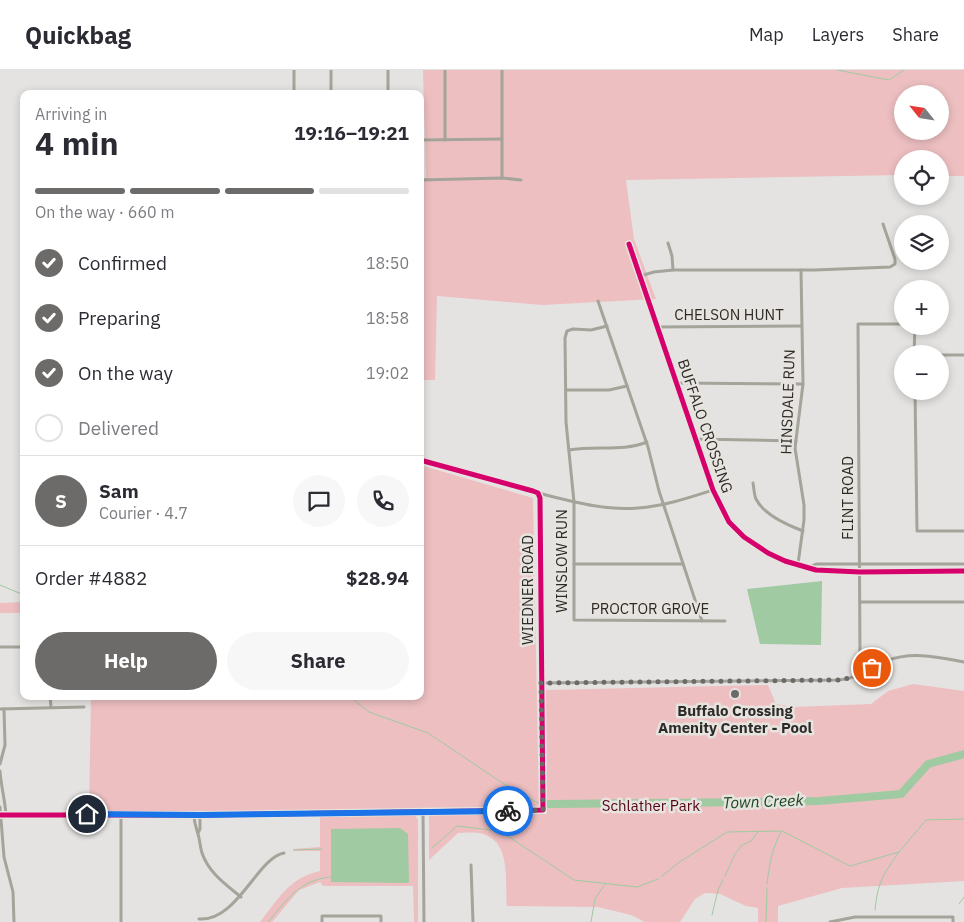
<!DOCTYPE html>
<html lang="en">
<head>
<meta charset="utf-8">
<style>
  body { margin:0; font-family:"IBM Plex Sans",sans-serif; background:#f7f7f7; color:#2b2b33; height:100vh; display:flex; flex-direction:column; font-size:19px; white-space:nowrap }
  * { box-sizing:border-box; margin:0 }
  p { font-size:16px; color:#7c7c81 }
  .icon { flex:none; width:28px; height:28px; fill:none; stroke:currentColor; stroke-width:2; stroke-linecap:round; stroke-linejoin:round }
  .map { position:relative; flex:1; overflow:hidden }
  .sheet { position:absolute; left:20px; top:20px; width:404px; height:610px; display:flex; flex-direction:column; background:#fff; border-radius:10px; box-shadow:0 2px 8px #0003 }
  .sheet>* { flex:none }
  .needle { width:32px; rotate:300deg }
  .buttons { position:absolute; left:894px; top:15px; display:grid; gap:10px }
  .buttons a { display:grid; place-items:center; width:55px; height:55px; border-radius:50%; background:#fff; box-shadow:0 2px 8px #0003; font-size:25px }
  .pin { position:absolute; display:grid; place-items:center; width:42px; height:42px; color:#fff; margin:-21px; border:2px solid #fff; border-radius:50%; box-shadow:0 1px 5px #0007 }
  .courier { position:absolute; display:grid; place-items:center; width:50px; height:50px; margin:-25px; border:4px solid #1a73e8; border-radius:50%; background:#fff; color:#222; box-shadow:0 1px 6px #0007 }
  .overview em { font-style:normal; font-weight:700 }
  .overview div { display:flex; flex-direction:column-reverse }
  .overview { display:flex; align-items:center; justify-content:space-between; height:85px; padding:0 15px }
  h1 { font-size:32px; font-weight:700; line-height:38px }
  .bar { display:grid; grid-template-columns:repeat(4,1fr); gap:8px 5px; align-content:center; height:60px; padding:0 15px }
  .bar i { height:6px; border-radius:4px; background:#e1e1e2 }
  .bar .selected { background:#6d6b69 }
  .bar p { grid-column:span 4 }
  .line { display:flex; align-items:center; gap:12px; padding:0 15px; border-top:1px solid #e1e1e2 }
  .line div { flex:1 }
  .round { display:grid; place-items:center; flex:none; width:52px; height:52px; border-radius:26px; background:#f7f7f7 }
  ol { padding:0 15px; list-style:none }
  li { display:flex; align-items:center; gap:15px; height:55px }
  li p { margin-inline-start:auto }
  li .icon { padding:5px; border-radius:50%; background:#6d6b69; color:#fff; stroke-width:4 }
  li:last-child { color:#7c7c81 }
  li i { width:28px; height:28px; border:2px solid #e1e1e2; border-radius:50% }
  .action { display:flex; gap:10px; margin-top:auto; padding:10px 15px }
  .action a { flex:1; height:58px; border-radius:30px; background:#6d6b69; color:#fff; font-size:20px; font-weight:700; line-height:58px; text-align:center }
  .action a+a { background:#f7f7f7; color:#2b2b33 }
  header { display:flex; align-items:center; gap:30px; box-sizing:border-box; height:70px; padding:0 25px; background:#fff; border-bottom:1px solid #e1e1e2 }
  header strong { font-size:24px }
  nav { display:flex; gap:28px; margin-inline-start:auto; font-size:18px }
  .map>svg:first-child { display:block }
  .green { fill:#edbfc1; fill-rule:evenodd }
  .water { fill:#9fcaa2 }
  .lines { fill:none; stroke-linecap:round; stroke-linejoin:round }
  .stream { stroke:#9fcaa2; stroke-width:1 }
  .river { stroke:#9fcaa2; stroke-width:8 }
  .street { stroke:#a4a49a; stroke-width:3 }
  .cycleway-casing { stroke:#e7e4df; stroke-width:8 }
  .cycleway { stroke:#d6006c; stroke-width:5 }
  .done { stroke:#6d6b69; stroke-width:5; stroke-dasharray:0 9 }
  .route { stroke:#1a73e8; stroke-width:6 }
  .poi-dot { fill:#6d6b69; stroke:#e7e4df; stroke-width:2 }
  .labels { text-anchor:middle; stroke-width:5; stroke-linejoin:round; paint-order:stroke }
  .street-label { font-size:15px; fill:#2d2b29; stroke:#e7e4df }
  .poi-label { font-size:15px; font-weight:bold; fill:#2d2b29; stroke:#e7e4df }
  .park-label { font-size:15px; fill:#530517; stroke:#e7e4df }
  .water-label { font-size:16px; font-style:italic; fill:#184620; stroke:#e7e4df }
</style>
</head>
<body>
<header>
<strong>Quickbag</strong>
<nav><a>Map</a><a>Layers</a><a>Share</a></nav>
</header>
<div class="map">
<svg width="964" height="852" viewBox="0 0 964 852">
  <rect width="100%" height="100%" fill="#e5e3e1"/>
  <g class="green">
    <path d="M423,0H964V106H940V89H902V105L626,110L634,169L656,229L542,235L437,226L435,310H420V108H426ZM902,24H940V61H902Z"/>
    <polygon points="420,395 533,428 539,738 89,744 91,626 420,626"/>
    <polygon points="24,532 24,543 0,543 0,533"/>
    <path d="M913,614L964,621V811L842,818L778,836V852H758V838L746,836L720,824L705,823L695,829L680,852H645L631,845L598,837L507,836C505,810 512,768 478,763C471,762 464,763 458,763L429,790V744H547L546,620L768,615L776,634L793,637L871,634L888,621Z"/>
    <path d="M320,744L415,745L418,750V852H414L413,816H323L320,812L299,820L272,852H260C279,828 289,808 320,801V781H293V779L320,777Z"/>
  </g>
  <g class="water">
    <polygon points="822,511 821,575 760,574 747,519"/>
    <polygon points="400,758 408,764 409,813 331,812 331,759"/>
  </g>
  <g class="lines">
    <g class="stream">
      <polyline points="837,0 889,10 904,0"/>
      <polyline points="0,515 24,525"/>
      <polyline points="349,626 369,642 428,663 501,712 540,734"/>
      <polyline points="432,778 457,756 500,761 574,810 637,817 658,809"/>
      <polyline points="294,780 322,779"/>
      <polyline points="662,806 678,793 727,762 782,761 850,796 899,782 926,750 964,749"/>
      <polyline points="725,806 735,784 742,775 751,771 758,762"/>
      <path d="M767,814C769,796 772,778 781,762"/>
      <polyline points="959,834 964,827"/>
      <path d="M875,840C878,811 883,805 899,782"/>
      <polyline points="712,845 718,820 723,810"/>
      <path d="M268,852C287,830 300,809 332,807"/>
      <polyline points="591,852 595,829 605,814"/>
      <polyline points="766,852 767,818"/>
    </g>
    <polyline class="river" points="548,734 778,732 819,731 901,724 928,694 964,684"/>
    <g class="street">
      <polyline points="294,0 294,24"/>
      <polyline points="331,0 331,24"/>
      <polyline points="388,0 388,24"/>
      <polyline points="445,0 445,70"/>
      <polyline points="502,0 502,108"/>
      <polyline points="420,70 502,69"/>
      <polyline points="420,110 502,108 521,110"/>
      <polyline points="668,173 672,186 673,200"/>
      <polyline points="629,174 713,420 729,452 744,467 768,483 785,491 816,500 860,502 964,501"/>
      <polyline points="640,206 654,202 673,200 815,200 890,197 895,194 895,189 883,154"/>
      <polyline points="598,231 648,377 659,421 702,551"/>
      <polyline points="607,256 591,260 573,259 567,261 565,268 566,352 574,432 574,550 725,551"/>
      <polyline points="657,257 801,256"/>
      <polyline points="914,284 915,256"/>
      <polyline points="940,285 964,285"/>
      <polyline points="676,313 803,314"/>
      <polyline points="566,320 609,320 627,316"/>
      <polyline points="915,321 917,461 964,461"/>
      <polyline points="695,369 796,371"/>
      <path d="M569,380C594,375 623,382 647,372"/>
      <path d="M753,413C754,418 754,425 756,429C764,445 787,455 803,461"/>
      <path d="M538,423C571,431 604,441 638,438C664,436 688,428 713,420"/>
      <polyline points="574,494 683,494"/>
      <polyline points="798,494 804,450 804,435 795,378 803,314 801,200"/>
      <polyline points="810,497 816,494 964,494"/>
      <polyline points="861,532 964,532"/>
      <polyline points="0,577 24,577"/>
      <polyline points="866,601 860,586 858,254 902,254"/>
      <path d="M541,613L839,610C858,609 869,597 886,591C912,581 937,587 964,592"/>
      <polyline points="50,626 51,637"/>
      <polyline points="0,639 84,637"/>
      <polyline points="0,694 5,675 4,639"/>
      <path d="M0,701C1,716 5,730 6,745"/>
      <polyline points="0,737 4,787 13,822 14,852"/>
      <polyline points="423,742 424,852"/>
      <polyline points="121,744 121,852"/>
      <polyline points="0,745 200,745 543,740 540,428 538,423 533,421 420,390"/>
      <path d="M194,745C194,752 196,757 198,764C200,770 200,777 202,783C209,803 225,814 241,827"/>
      <polyline points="198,763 200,759 200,745"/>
      <polyline points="471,795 473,852"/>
      <path d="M199,849C237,852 257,788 284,783"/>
      <polyline points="322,852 322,846 381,846 381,852"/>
      <polyline points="830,852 855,847 953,847 953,852"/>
    </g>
    <defs>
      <g id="cycleway">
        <polyline points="629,174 713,420 729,452 744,467 768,483 785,491 816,500 860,502 964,501"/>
        <polyline points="0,745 200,745 543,740 540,428 538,423 533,421 420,390"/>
      </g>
    </defs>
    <use href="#cycleway" class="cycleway-casing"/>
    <use href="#cycleway" class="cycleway"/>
  </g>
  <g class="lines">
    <polyline class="done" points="508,741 543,740 541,613 839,610 859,606 872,598"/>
    <polyline class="route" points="87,744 200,745 508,741"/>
  </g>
  <circle class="poi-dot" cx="735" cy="624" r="5"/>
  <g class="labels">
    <g class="street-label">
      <text x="729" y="250">CHELSON HUNT</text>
      <text transform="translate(788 332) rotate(-88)" y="5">HINSDALE RUN</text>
      <text transform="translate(705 356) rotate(71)" y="5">BUFFALO CROSSING</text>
      <text transform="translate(848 428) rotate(-90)" y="5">FLINT ROAD</text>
      <text transform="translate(562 491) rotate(-90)" y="5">WINSLOW RUN</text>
      <text transform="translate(528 520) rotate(-90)" y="5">WIEDNER ROAD</text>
      <text x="650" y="544">PROCTOR GROVE</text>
    </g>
    <g class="poi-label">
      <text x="735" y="646">Buffalo Crossing<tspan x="735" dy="17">Amenity Center - Pool</tspan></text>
    </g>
    <g class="park-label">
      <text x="651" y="741">Schlather Park</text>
    </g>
    <g class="water-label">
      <text transform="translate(763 731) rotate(-2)" y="6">Town Creek</text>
    </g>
  </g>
</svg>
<div class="buttons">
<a><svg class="needle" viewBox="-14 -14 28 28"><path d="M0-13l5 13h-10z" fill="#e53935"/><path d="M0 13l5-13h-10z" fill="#7c7c81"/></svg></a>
<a><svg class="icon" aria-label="locate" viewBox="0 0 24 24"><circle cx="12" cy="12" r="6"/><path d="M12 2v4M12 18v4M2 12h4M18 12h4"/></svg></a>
<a><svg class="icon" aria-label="layers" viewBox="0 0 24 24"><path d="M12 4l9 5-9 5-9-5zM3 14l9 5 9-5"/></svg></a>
<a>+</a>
<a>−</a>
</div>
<div class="pin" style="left:872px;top:598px;background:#ea580c"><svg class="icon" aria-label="bag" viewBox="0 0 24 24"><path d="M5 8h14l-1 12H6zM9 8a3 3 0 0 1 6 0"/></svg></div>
<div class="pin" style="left:87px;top:744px;background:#1f2937"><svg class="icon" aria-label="home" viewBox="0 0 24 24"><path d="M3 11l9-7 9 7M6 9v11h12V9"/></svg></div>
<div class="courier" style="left:508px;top:741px"><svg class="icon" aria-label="bike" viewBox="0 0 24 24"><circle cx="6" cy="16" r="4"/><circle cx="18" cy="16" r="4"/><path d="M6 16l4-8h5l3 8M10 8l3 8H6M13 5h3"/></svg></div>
<section class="sheet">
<div class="overview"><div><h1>4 min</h1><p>Arriving in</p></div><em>19:16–19:21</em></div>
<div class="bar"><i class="selected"></i><i class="selected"></i><i class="selected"></i><i></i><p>On the way · 660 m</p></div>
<ol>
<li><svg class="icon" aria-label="check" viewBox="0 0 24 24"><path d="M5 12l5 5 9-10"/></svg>Confirmed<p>18:50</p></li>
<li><svg class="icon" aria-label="check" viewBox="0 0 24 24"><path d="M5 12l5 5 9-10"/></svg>Preparing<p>18:58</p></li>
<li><svg class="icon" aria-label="check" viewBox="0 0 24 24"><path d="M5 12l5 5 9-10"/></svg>On the way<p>19:02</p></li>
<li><i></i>Delivered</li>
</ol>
<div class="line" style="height:90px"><b class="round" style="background:#6d6b69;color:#fff">S</b><div><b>Sam</b><p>Courier · 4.7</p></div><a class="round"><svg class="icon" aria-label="chat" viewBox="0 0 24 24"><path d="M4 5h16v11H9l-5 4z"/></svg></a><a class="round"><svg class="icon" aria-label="phone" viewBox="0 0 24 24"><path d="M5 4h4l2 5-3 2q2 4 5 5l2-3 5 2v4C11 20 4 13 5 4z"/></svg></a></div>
<div class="line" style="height:65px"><div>Order #4882</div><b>$28.94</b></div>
<div class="action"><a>Help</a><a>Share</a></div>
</section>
</div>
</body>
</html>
